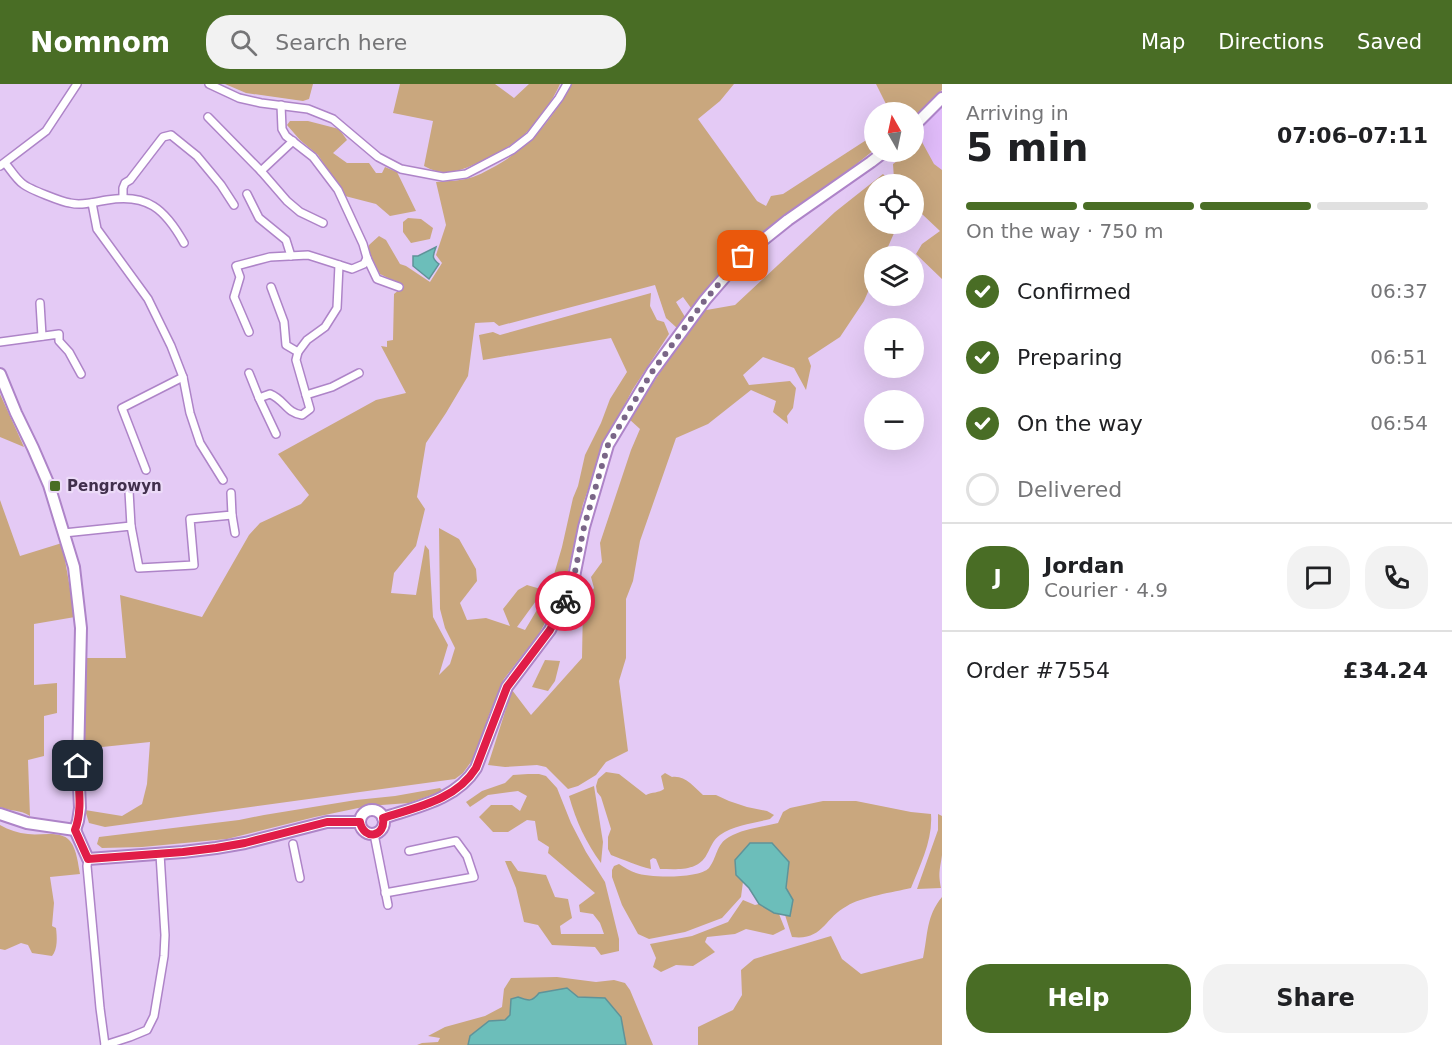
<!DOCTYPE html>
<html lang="en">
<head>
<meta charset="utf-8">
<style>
  body { margin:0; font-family:"DejaVu Sans",sans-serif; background:#f2f2f2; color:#202124; height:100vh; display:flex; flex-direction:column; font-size:22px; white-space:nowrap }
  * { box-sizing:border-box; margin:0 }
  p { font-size:20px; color:#757577 }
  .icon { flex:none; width:33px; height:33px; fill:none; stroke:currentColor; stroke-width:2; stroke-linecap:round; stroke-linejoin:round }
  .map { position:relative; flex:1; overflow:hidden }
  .side { display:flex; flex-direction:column; background:#fff; width:510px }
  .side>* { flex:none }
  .needle { width:39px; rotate:351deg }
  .tools { position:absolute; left:864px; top:18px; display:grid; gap:12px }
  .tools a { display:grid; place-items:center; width:60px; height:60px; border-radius:50%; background:#fff; box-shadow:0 6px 24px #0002; font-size:30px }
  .pin { position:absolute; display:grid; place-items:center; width:51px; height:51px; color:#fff; margin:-26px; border-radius:12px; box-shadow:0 3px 9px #0006 }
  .courier { position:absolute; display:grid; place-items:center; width:60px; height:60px; margin:-30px; border:4px solid #e11d48; border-radius:50%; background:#fff; color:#222; box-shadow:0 2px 8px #0007 }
  .summary em { font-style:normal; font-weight:800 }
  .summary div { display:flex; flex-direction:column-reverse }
  .summary { display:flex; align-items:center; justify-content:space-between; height:102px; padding:0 24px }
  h1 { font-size:39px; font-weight:800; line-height:45px }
  .bar { display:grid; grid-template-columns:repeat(4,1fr); gap:9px 6px; align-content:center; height:72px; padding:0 24px }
  .bar i { height:8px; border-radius:4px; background:#e0e0e0 }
  .bar .active { background:#496d25 }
  .bar p { grid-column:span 4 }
  .line { display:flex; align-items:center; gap:15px; padding:0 24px; border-top:2px solid #e0e0e0 }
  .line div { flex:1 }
  .round { display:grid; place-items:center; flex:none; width:63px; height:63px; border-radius:24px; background:#f2f2f2 }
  ol { padding:0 24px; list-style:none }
  li { display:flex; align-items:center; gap:18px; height:66px }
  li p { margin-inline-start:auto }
  li .icon { padding:6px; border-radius:50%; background:#496d25; color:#fff; stroke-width:4 }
  li:last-child { color:#757577 }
  li i { width:33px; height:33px; border:3px solid #e0e0e0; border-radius:50% }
  .primary-button { display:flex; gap:12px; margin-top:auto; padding:12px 24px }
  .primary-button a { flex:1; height:69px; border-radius:24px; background:#496d25; color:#fff; font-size:24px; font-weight:800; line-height:69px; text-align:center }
  .primary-button a+a { background:#f2f2f2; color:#202124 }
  header { display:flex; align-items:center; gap:36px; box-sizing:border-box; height:84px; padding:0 30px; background:#496d25; color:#fff }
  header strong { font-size:28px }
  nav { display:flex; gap:33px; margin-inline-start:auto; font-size:21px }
  .search { width:420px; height:54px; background:#f2f2f2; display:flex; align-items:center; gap:15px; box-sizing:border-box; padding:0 21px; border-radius:24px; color:#757577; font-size:22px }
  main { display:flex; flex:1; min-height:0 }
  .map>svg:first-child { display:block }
  .built { fill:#e0bbf9 }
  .green { fill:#c9a77e }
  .water { fill:#6cbeba; stroke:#5f9399; stroke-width:1.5 }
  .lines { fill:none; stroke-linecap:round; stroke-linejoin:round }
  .street-casing { stroke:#ae84c8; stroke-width:10 }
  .secondary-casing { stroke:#ae84c8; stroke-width:14 }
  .street { stroke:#fff; stroke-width:7 }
  .secondary { stroke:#fff; stroke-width:10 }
  .done { stroke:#7a6687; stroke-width:6; stroke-dasharray:0 10.8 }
  .route { stroke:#e11d48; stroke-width:8 }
  .poi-dot { fill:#496d25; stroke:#ecdbf8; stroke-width:2 }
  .labels { text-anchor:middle; stroke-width:4.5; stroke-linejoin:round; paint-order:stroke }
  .poi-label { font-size:15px; font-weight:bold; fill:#41304c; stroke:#ecdbf8; text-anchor:start }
</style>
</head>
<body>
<header>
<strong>Nomnom</strong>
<div class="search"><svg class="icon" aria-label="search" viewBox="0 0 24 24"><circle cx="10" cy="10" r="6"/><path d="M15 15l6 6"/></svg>Search here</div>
<nav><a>Map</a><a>Directions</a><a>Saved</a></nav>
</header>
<main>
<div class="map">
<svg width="942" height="961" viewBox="0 0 942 961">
  <rect width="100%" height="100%" fill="#e4caf5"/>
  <polygon class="built" points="942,21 942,123 924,98 914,53"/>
  <g class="green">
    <polygon points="225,0 313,0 309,15 303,17 246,9"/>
    <path d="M400,0H495L514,14L529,0H560C553,16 538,38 525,50C513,61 500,68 486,75C465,85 446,95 424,82L433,37L393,29Z"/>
    <path d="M571,0H734L720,17L698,35L757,117L766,122L771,112L783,110L874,51V66L839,94L756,153L731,175L691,224L683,213L676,218L685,233L677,244L666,234L655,201L499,242L494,238L475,239L468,292L446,329L426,359L417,413L425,425L416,462L394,489L391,509L416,511L425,461L429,466L433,533L448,561L439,591L450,580L455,564L445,544L440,525L439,444L459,455L476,485L477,497L460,519L467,536L486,534L510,542L503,525L518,506L527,501L544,506L517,543L525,546L550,504L562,463L573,414L578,402L585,371L601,339L610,315L627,288L611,254L483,276L479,251L493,248L500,251L651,209L650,222L657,236L664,238L669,250L633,305L605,358L583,420L569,484L560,511L539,550L504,595L489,631L476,671L463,689L455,695L105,743L89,739L85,726L122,732L142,720L147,700L150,658L83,665L86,574H126L120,511L202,533L249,451L260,439L301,420L309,411L278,370L376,316L406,309L381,262L387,263V257L393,256L394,210L404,202L380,190L369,169V161L379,152L386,156L400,180L406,182L430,198L442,179L436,171L446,141L436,98C448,97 462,97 473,93C479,91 484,88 490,85C527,66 552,37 571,0Z"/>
    <polygon points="876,0 942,0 942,6 914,35 914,28 890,28"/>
    <polygon points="290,37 308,37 339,45 347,56 333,69 347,79 369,79 376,89 382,89 385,83 397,88 416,127 390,132 376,120 345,112 318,71 300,56 287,41"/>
    <polygon points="922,58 934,80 942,86 942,195 916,170 922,160 940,147 922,130 914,129 914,100 899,100 894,95 893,80 910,68 914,68 914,65"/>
    <polygon points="883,90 893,100 874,100 874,140 898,140 884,172 874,172 874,194 864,217 840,253 808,274 811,282 806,306 794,284 763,273 743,291 749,301 790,297 796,304 793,324 787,332 788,340 773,328 776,317 751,306 708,340 676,354 640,457 633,497 626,515 626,574 619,597 628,667 606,678 596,691 578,702 568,705 546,683 537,681 505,683 488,681 512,606 531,631 582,574 583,521 594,504 591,493 602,478 600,459 631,366 640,345 629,335 701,227 735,221 835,128"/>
    <polygon points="408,134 421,135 433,144 430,155 411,159 403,148 403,138"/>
    <polygon points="0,310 24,363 0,353"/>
    <path d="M0,416L20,472L62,459L75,533L34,540V601L57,599V629L44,632V672L28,676L30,732C19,725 12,728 0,723Z"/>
    <polygon points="545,576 560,577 555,597 548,607 532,603"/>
    <path d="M606,688L619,690L646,711C652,708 659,709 664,705L661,692L665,689L672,693C685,691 694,703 703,711H716L729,717L747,723L767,727L774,731L770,735C754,739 734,741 720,751C713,756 711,763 707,770C698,788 677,785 660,785L656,775L653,774L650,776L651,785C637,782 625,776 611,771L608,765V753L611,745L601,713L597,708L596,702L598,695Z"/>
    <polygon points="528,690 539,690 546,692 557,704 571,739 586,768 605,798 619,855 619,867 601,871 595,863 552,861 538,841 524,838 516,804 505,777 511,777 518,787 546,791 555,813 568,815 572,834 560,842 561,850 604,850 600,839 593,830 580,828 579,821 595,809 548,769 549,763 538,756 535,737 527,736 508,748 493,748 479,733 491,721 512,721 520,727 527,712 518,707 488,711 470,723 466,718 482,707 505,699 513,691"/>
    <path d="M594,702L603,758L601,779C586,759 576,737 569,712Z"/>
    <polygon points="440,704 443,707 409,719 368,722 315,733 227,755 142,763 102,764 97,760 99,753 239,736 264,731 356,716 395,712"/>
    <path d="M823,717H856L911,728L931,730C933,756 920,781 911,804C894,808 861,813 847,822C824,834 823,857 792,853L785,831H790L786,804L789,779L736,791L743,798L741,813L722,834L685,848L649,855L638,850L622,821L612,793V786L614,782L619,780C624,783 630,787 636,789C649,794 699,795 709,784C717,774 716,760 729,753C743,745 762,743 778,739L783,728L790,724Z"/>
    <path d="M938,730L942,732C942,744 942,758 942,771C940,786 938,788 941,804L917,805L938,746Z"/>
    <path d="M0,741C9,746 18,749 28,750C40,752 61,746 70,757C77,766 78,780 80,790L50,793L54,819L52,842L56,844C57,853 58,865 52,872L32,869L28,861L21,859L5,866L0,865Z"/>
    <path d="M942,813V961H698V943L733,926L742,911L741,886L754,875L831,852L842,875L861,890L923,874C928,851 926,832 942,813Z"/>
    <polygon points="743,816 755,821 759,820 774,829 779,830 785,845 773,851 746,845 735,850 707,853 705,858 715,868 693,882 676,881 661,888 653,883 656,874 650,860 692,852 728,838"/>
    <polygon points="557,893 596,898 614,896 625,899 630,906 653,961 626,961 621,933 534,915 528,916 518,913 512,915 510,931 505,936 468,961 417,961 422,959 438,958 440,954 428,952 445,943 485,932 502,923 504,905 511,894"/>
  </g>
  <g class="water">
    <path d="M436,163C433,172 431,174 439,180L429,195L413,182V172H418Z"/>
    <polygon points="750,759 772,759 789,778 786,804 793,816 790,832 774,829 759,820 749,804 736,791 735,776"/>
    <path d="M567,904L578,913L605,914L621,933L626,961H468L470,952L489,937L505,936L510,931L511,915L518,913C529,917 532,918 539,909Z"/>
  </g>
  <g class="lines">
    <defs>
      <g id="street">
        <polyline points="209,0 239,14 261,19 308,25 333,35 378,73 401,85 443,93 466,90 512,66 530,52 559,14 567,0"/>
        <polyline points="281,21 282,45 286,52 313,73 338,106 363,160 367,174 377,195 399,203"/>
        <polyline points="208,33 261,87 293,57"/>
        <path d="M5,79C11,86 16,95 23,100C29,105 62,118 70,119C82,122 95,118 107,116C147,109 165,125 184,159"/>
        <polyline points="0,82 46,47 77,0"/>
        <polyline points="261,87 287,117 300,128 323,139"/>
        <polyline points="247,110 259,134 286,156 291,172"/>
        <polyline points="123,114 123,104 125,99 130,96 163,53 171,51 197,72 221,101 234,121"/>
        <polyline points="92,119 97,145 148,215 171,262 183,293 190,329 200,359 223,396"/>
        <polyline points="271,203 284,238 286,261 298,268"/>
        <polyline points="40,219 42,252"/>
        <polyline points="249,248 234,213 240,193 236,182 270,173 308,171 352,185 364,180 367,174"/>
        <polyline points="0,258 59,250 59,257 69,268 81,290"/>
        <path d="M249,289L259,314L270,310C285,316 286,329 302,331L310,325L296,276L298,268L307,256L325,243L337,224L339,181"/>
        <polyline points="306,311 332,303 359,289"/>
        <polyline points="259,314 276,350"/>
        <polyline points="146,386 122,324 183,293"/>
        <polyline points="129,407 131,442"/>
        <polyline points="232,431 235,449"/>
        <polyline points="64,449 131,442 139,484 194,481 190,435 232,431 231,409"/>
        <polyline points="374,750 388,821"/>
        <polyline points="293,760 300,794"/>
        <polyline points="88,775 87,782 100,924 105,961"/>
        <polyline points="385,809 474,793 467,772 456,757 409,767"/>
        <polyline points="105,961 130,953 147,946 154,932 164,872 165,851 160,770"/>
      </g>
      <g id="secondary">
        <polyline points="914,42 942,14"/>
        <polyline points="0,290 16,329 33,364 49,401 74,483 81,544 78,679 80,724 78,737 75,746"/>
        <circle cx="372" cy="738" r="12"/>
        <polyline points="0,730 27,739 75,746"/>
        <path d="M383,734C416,723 456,716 476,684L507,603L550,546L572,503L584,443L608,361L652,288L705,216L743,172L788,136L871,78L884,68"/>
        <polyline points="75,746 88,775 183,768 216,764 245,759 327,738 360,738"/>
      </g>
    </defs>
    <use href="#street" class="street-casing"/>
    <use href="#secondary" class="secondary-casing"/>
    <use href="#street" class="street"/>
    <use href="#secondary" class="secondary"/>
  </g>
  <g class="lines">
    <polyline class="done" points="565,517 572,503 584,443 608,361 652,288 705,216 743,172"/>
    <path class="route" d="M78,682C78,703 83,725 75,746L88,775L183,768L216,764L245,759L327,738H360C364,757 386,753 383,734C417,723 456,716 476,684L507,603L550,546L565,517"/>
  </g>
  <rect class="poi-dot" x="49" y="396" width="12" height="12" rx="3"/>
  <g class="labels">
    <g class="poi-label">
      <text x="67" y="407">Pengrowyn</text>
    </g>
  </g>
</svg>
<div class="tools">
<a><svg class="needle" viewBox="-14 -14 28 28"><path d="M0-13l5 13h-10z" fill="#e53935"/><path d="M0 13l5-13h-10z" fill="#757577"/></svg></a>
<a><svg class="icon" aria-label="locate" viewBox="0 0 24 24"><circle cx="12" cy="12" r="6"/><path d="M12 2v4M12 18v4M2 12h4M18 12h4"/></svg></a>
<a><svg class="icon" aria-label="layers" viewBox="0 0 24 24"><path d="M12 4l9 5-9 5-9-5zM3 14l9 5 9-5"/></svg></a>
<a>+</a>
<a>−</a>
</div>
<div class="pin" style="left:743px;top:172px;background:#ea580c"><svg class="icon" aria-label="bag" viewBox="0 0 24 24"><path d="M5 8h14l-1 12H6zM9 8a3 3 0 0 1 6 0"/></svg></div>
<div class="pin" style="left:78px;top:682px;background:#1f2937"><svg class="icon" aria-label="home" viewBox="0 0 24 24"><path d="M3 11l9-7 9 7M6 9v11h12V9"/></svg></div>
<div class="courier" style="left:565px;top:517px"><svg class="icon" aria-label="bike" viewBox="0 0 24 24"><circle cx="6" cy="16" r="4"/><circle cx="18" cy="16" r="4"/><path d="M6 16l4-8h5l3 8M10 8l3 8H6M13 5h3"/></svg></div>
</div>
<section class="side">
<div class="summary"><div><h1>5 min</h1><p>Arriving in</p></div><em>07:06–07:11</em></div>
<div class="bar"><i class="active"></i><i class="active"></i><i class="active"></i><i></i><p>On the way · 750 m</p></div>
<ol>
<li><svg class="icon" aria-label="check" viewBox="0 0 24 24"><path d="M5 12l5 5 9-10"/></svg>Confirmed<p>06:37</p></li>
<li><svg class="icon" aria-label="check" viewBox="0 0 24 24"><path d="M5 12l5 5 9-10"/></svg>Preparing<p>06:51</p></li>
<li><svg class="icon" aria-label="check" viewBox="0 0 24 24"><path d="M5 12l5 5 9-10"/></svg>On the way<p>06:54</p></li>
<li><i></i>Delivered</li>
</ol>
<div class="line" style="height:108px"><b class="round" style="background:#496d25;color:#fff">J</b><div><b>Jordan</b><p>Courier · 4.9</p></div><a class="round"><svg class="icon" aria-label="chat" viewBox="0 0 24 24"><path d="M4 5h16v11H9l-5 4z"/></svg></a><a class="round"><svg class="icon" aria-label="phone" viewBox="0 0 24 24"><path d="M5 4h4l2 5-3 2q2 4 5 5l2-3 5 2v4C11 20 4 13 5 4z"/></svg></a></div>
<div class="line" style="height:78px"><div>Order #7554</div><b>£34.24</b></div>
<div class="primary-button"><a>Help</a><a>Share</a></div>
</section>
</main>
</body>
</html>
